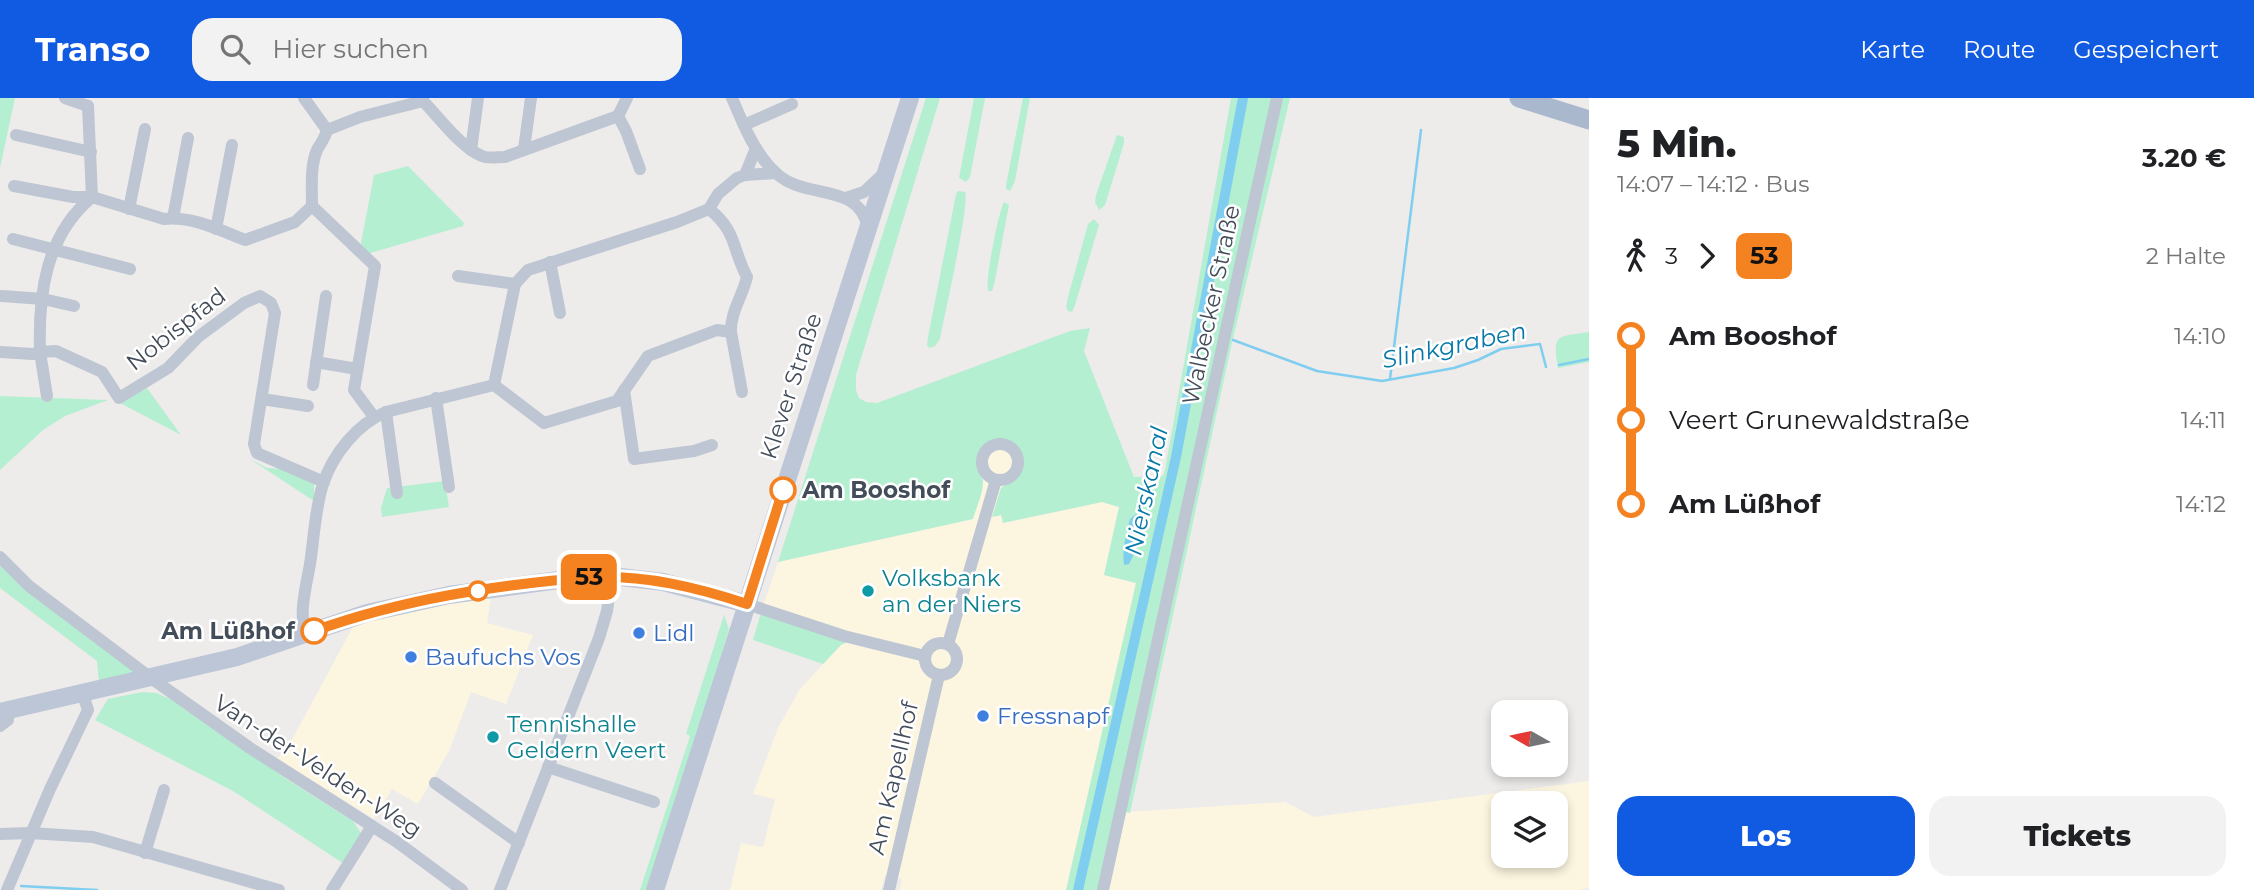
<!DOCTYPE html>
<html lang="de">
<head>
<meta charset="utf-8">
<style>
  :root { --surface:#fff; --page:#f2f2f2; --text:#202124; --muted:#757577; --accent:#115be2 }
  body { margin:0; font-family:Montserrat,sans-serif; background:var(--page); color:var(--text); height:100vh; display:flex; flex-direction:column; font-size:26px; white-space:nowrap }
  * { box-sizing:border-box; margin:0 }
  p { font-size:23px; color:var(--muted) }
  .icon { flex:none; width:38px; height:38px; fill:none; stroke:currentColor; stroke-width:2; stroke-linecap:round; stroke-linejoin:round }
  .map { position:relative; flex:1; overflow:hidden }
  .panel { display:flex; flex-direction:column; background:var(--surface); width:665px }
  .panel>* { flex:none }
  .badge { padding:0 14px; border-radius:10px; font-size:24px; line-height:46px }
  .needle { width:46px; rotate:279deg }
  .tools { position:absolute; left:1491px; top:602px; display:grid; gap:14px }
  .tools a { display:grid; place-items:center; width:77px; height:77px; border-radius:14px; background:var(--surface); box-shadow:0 4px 10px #0003; font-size:35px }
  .map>.badge { position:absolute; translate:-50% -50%; box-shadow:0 0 0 4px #fff }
  .legs { display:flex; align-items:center; gap:10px; height:77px; padding:0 28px; font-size:23px }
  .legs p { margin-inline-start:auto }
  .summary { display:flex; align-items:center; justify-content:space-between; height:119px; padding:0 28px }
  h1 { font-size:38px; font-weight:800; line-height:52px }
  .action { display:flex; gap:14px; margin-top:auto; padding:14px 28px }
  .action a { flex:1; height:80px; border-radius:21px; background:var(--accent); color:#fff; font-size:28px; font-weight:800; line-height:80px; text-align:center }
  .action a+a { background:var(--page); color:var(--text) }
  ul { padding:0 28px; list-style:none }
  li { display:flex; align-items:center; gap:24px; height:84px; font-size:26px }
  li i { display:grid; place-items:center; width:10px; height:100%; margin:0 9px; background:currentColor }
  li i::after { content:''; width:18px; height:18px; margin:-9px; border:5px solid; border-radius:50%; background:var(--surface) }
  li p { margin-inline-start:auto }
  li:first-child i { background:linear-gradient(#0000 50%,currentColor 0) }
  li:last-child i { background:linear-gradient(currentColor 50%,#0000 0) }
  header { display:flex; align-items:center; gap:42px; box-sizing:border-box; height:98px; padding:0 35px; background:var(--accent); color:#fff }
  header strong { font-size:33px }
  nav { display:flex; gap:38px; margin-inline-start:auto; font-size:24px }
  .search { width:490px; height:63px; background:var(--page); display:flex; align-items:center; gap:18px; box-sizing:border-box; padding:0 24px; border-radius:21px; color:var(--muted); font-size:26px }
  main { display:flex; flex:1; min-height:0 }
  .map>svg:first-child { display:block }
  .commercial { fill:#fcf6e1; fill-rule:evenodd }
  .green { fill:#b5efd1 }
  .water { fill:#80ceef }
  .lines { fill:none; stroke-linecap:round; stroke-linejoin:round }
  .stream { stroke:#80ceef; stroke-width:2.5 }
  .canal { stroke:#80ceef; stroke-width:10 }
  .street { stroke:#bdc6d2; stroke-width:12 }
  .secondary { stroke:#bcc6d6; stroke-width:18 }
  .primary { stroke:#a9b8cc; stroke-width:19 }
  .line-1-casing { stroke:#fff; stroke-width:16 }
  .line-1 { stroke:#f58220; stroke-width:10 }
  .stop-1-dot { fill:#fff; stroke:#f58220; stroke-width:3.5 }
  .culture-dot { fill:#0f9aa8; stroke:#fff; stroke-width:2.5 }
  .shop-dot { fill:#3f7fe0; stroke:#fff; stroke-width:2.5 }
  .labels { text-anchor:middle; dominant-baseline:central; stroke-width:5; stroke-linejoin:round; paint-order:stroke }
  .street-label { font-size:23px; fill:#434d59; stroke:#fff }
  .stop-label { font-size:23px; font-weight:bold; fill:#434d59; stroke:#fff; text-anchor:start }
  .culture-label { font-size:23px; fill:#0d838f; stroke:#fff; text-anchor:start }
  .shop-label { font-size:23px; fill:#366cbe; stroke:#fff; text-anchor:start }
  .water-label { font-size:24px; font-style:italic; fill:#0679a8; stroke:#fff }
</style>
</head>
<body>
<header>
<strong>Transo</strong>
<div class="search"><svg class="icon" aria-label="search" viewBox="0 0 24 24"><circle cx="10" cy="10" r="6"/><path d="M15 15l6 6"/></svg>Hier suchen</div>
<nav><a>Karte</a><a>Route</a><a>Gespeichert</a></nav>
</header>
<main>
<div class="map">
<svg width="1589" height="792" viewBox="0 0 1589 792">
  <rect width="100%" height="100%" fill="#eeebeb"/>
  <g class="commercial">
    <path d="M 996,341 L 1006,342 L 1014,346 L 1022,364 L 1018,377 L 1001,390 L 993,419 L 1001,417 L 1003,425 L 1102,404 L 1119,409 L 1104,477 L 1136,485 L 1066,792 L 899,792 L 902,781 L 885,777 L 881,792 L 730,792 L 741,745 L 763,749 L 775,701 L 753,696 L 778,630 L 800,591 L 841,547 L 762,511 L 778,464 L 973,421 L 983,380 L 977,367 L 977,359 L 984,347 Z"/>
    <path d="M 491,499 L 487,525 L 533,537 L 506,606 L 471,594 L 449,653 L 418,706 L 392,691 L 374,721 L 301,675 L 276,663 L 294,638 L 354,527 L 408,512 Z"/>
    <path d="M 1589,683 L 1589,790 L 1578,792 L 1109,792 L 1126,714 L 1285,704 L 1314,719 ZM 1503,705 L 1556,705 L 1556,758 L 1503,758 Z"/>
  </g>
  <g class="green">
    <path d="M 0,0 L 15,0 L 0,70 Z"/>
    <path d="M 926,0 L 940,0 L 856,277 L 856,292 L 859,300 L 866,304 L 877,305 L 1070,233 L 1090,230 L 1084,253 L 1134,379 L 1163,378 L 1165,372 L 1231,0 L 1272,0 L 1098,792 L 1066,792 L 1136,485 L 1104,477 L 1119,409 L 1102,404 L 1003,425 L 1001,417 L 992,419 L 1001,390 L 1018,377 L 1022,364 C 1021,356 1019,349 1012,345 C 998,336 976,345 977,364 C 977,371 983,377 983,384 C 983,396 976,410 973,421 L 778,464 Z"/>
    <path d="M 974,0 L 985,0 L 970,79 L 966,84 L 959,80 Z"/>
    <path d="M 1023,0 L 1030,0 L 1015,83 L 1010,93 L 1006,91 L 1006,87 Z"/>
    <path d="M 1282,0 L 1290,0 L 1231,249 L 1130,715 L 1126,714 Z"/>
    <path d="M 1117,37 L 1124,39 L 1124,45 L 1105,107 L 1099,112 L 1095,104 L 1096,97 Z"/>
    <path d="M 408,68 L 464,125 L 463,128 L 367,156 L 360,150 L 374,77 Z"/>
    <path d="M 958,93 L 965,94 C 970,106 944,219 940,241 L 935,248 L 930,250 L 927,248 L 928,239 L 956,96 Z"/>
    <path d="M 1004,104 L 1009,107 L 994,187 L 992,193 L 988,193 C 985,182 998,116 1004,104 Z"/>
    <path d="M 1094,121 L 1099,127 L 1075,207 L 1072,214 L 1068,213 L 1066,209 L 1068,199 L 1088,126 Z"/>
    <path d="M 1589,234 L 1589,264 L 1558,270 C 1552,235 1557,239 1589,234 Z"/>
    <path d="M 147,290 L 181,337 L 120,305 Z"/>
    <path d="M 0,298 L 108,302 L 65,318 L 43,332 L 0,372 Z"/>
    <path d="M 250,361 L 267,370 L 286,371 L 314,385 L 314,403 Z"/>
    <path d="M 445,383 L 449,409 L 382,419 L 381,410 L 387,390 Z"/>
    <path d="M 0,464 L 134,572 L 135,578 L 99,585 L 97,563 L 0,490 Z"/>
    <path d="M 762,511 L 854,541 L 841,547 L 823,566 L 753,542 Z"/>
    <path d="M 724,517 L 729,531 L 697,640 L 648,792 L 640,792 L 690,638 L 686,636 Z"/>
    <path d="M 142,594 L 157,595 L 174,603 L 288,682 L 353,723 L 361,735 L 344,766 L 233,693 L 95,622 L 108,601 Z"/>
  </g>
  <path class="water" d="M 1136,416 L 1142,421 L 1135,441 L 1137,443 L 1134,456 L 1129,466 L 1124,467 C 1122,450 1126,437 1130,421 Z"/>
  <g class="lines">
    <g class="stream">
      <path d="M 1200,234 L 1208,236"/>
      <path d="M 1233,242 L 1317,273 L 1382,283 L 1454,270 L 1478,262 L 1501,251 L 1540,246 L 1546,269"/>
      <path d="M 1559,267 L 1589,261"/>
      <path d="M 1390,281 L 1421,32"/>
      <path d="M 21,788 L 97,792"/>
    </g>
    <path class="canal" d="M 1078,792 L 1176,359 L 1243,0"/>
    <g class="street">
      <path d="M 65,0 L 88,8"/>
      <path d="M 304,0 L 327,32 L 360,19 L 423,3"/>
      <path d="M 423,0 L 423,3 C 438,18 462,51 482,58 C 488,61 497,59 505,59 L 618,18 L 627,0"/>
      <path d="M 732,0 C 743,26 755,56 776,75 C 805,103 859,83 868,130"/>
      <path d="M 88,8 L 92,99 L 164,121 C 192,118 220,132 245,142 L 295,124 L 312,108 C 312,91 310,68 317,52 C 321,44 325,41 327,32"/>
      <path d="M 618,18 L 626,33 L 640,71"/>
      <path d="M 744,27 L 792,6"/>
      <path d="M 16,37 L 91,54"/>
      <path d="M 524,51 L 531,0"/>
      <path d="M 471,52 L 478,0"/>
      <path d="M 745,77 L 775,75"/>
      <path d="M 14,88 L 73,99 L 92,99"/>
      <path d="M 92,99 C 46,137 38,196 40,254 L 56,253 L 102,274 L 119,300 L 168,270 L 198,239 L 244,205 L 260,198 L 271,205 L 275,215 L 254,346 L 257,355 L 324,384"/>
      <path d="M 846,100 L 864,94 L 883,76"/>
      <path d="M 312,108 L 375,168 L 354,292 L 374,319"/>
      <path d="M 129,111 L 145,31"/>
      <path d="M 173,120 L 188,40"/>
      <path d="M 216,131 L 232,47"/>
      <path d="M 13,141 L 130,171"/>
      <path d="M 550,164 L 560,215"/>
      <path d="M 458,178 L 515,186"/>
      <path d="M 2,198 L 43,201 L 74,208"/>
      <path d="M 731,234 L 742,294"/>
      <path d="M 0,254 L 33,256 L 40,254 L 47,298"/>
      <path d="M 316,264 L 357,271"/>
      <path d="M 313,287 L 326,198"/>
      <path d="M 494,287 L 544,325 L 617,303 L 648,258 L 717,232 L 731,234 C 730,215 743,197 747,179 C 732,151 737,133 709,111"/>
      <path d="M 624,292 L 634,361 L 694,353 L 712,347"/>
      <path d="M 436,300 L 449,389"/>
      <path d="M 262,301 L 308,308"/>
      <path d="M 386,314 L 397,395"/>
      <circle cx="1000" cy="364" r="18"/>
      <path d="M 0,459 L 29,488 L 151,580 L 250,650 L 397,744 L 462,792"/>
      <path d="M 747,506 L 844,538 L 925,558"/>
      <path d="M 305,536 C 299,513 306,489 310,466 C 314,440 315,411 323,386 C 333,356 357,326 386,314 L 494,287 L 515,186 L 528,172 L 677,124 L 709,111 L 718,96 L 737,80 L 745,77 L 756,50"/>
      <circle cx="941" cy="561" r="16"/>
      <path d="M 948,546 L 996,382"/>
      <path d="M 0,628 L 8,622 L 8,613"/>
      <path d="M 548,669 L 654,704"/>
      <path d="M 435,685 L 519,745"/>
      <path d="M 0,736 L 30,735 L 93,739 L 279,792"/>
      <path d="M 145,755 L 164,692"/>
      <path d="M 7,792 L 50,691 L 88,612 L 82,594"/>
      <path d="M 332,792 L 372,728"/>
      <path d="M 500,792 L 599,540 L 607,513 L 612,478"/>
      <path d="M 889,792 L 939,577"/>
      <path d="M 1103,792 L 1277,0"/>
    </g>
    <g class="secondary">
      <path d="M 0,614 L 237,559 L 367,515 L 449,497 L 566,481 L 612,478 L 663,484 L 747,506"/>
      <path d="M 655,792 L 910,0"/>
    </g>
    <path class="primary" d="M 1519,0 L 1589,22"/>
  </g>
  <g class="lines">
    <defs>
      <path id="line-1" d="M 314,533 C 403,501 496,487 591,479 C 645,477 696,489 747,506 L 783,392"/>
    </defs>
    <use href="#line-1" class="line-1-casing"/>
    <use href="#line-1" class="line-1"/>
  </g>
  <g class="stop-1-dot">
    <circle cx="783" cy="392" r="12"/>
    <circle cx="478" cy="493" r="9"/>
    <circle cx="314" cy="533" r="12"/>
  </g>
  <g class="culture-dot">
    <circle cx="868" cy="493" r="7"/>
    <circle cx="493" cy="639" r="7"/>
  </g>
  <g class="shop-dot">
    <circle cx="639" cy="535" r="7"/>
    <circle cx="411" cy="559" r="7"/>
    <circle cx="983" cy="618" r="7"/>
  </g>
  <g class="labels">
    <g class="street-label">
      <text transform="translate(1211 207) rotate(-78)">Walbecker Straße</text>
      <text transform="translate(176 231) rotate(-38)">Nobispfad</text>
      <text transform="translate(791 288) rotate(-72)">Klever Straße</text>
      <text transform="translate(318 668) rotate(33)">Van-der-Velden-Weg</text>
      <text transform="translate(893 680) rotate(-77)">Am Kapellhof</text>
    </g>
    <g class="stop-label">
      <text x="802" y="392">Am Booshof</text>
      <text x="295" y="533" text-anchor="end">Am Lüßhof</text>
    </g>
    <g class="culture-label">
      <text x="882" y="480">Volksbank<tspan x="882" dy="26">an der Niers</tspan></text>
      <text x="507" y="626">Tennishalle<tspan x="507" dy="26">Geldern Veert</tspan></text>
    </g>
    <g class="shop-label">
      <text x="653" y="535">Lidl</text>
      <text x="425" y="559">Baufuchs Vos</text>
      <text x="997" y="618">Fressnapf</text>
    </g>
    <g class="water-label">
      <text transform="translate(1454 247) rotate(-12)">Slinkgraben</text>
      <text transform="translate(1146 393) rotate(-78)">Nierskanal</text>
    </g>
  </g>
</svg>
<div class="tools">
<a><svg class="needle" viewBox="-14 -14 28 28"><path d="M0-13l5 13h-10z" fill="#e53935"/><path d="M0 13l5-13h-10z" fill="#757577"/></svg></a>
<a><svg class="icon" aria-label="layers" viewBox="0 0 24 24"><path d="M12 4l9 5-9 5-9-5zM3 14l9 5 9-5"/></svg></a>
</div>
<b class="badge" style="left:589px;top:479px;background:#f58220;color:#111">53</b>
</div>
<section class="panel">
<div class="summary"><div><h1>5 Min.</h1><p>14:07 – 14:12 · Bus</p></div><b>3.20 €</b></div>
<div class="legs"><svg class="icon" aria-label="walk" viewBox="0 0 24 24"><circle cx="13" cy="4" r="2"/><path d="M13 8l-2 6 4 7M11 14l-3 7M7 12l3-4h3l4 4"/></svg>3<svg class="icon" aria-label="forward" viewBox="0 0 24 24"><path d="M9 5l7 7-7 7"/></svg><b class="badge" style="background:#f58220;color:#111">53</b><p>2 Halte</p></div>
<ul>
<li><i style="color:#f58220"></i><b>Am Booshof</b><p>14:10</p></li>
<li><i style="color:#f58220"></i><span>Veert Grunewaldstraße</span><p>14:11</p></li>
<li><i style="color:#f58220"></i><b>Am Lüßhof</b><p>14:12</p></li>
</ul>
<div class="action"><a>Los</a><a>Tickets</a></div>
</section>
</main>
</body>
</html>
